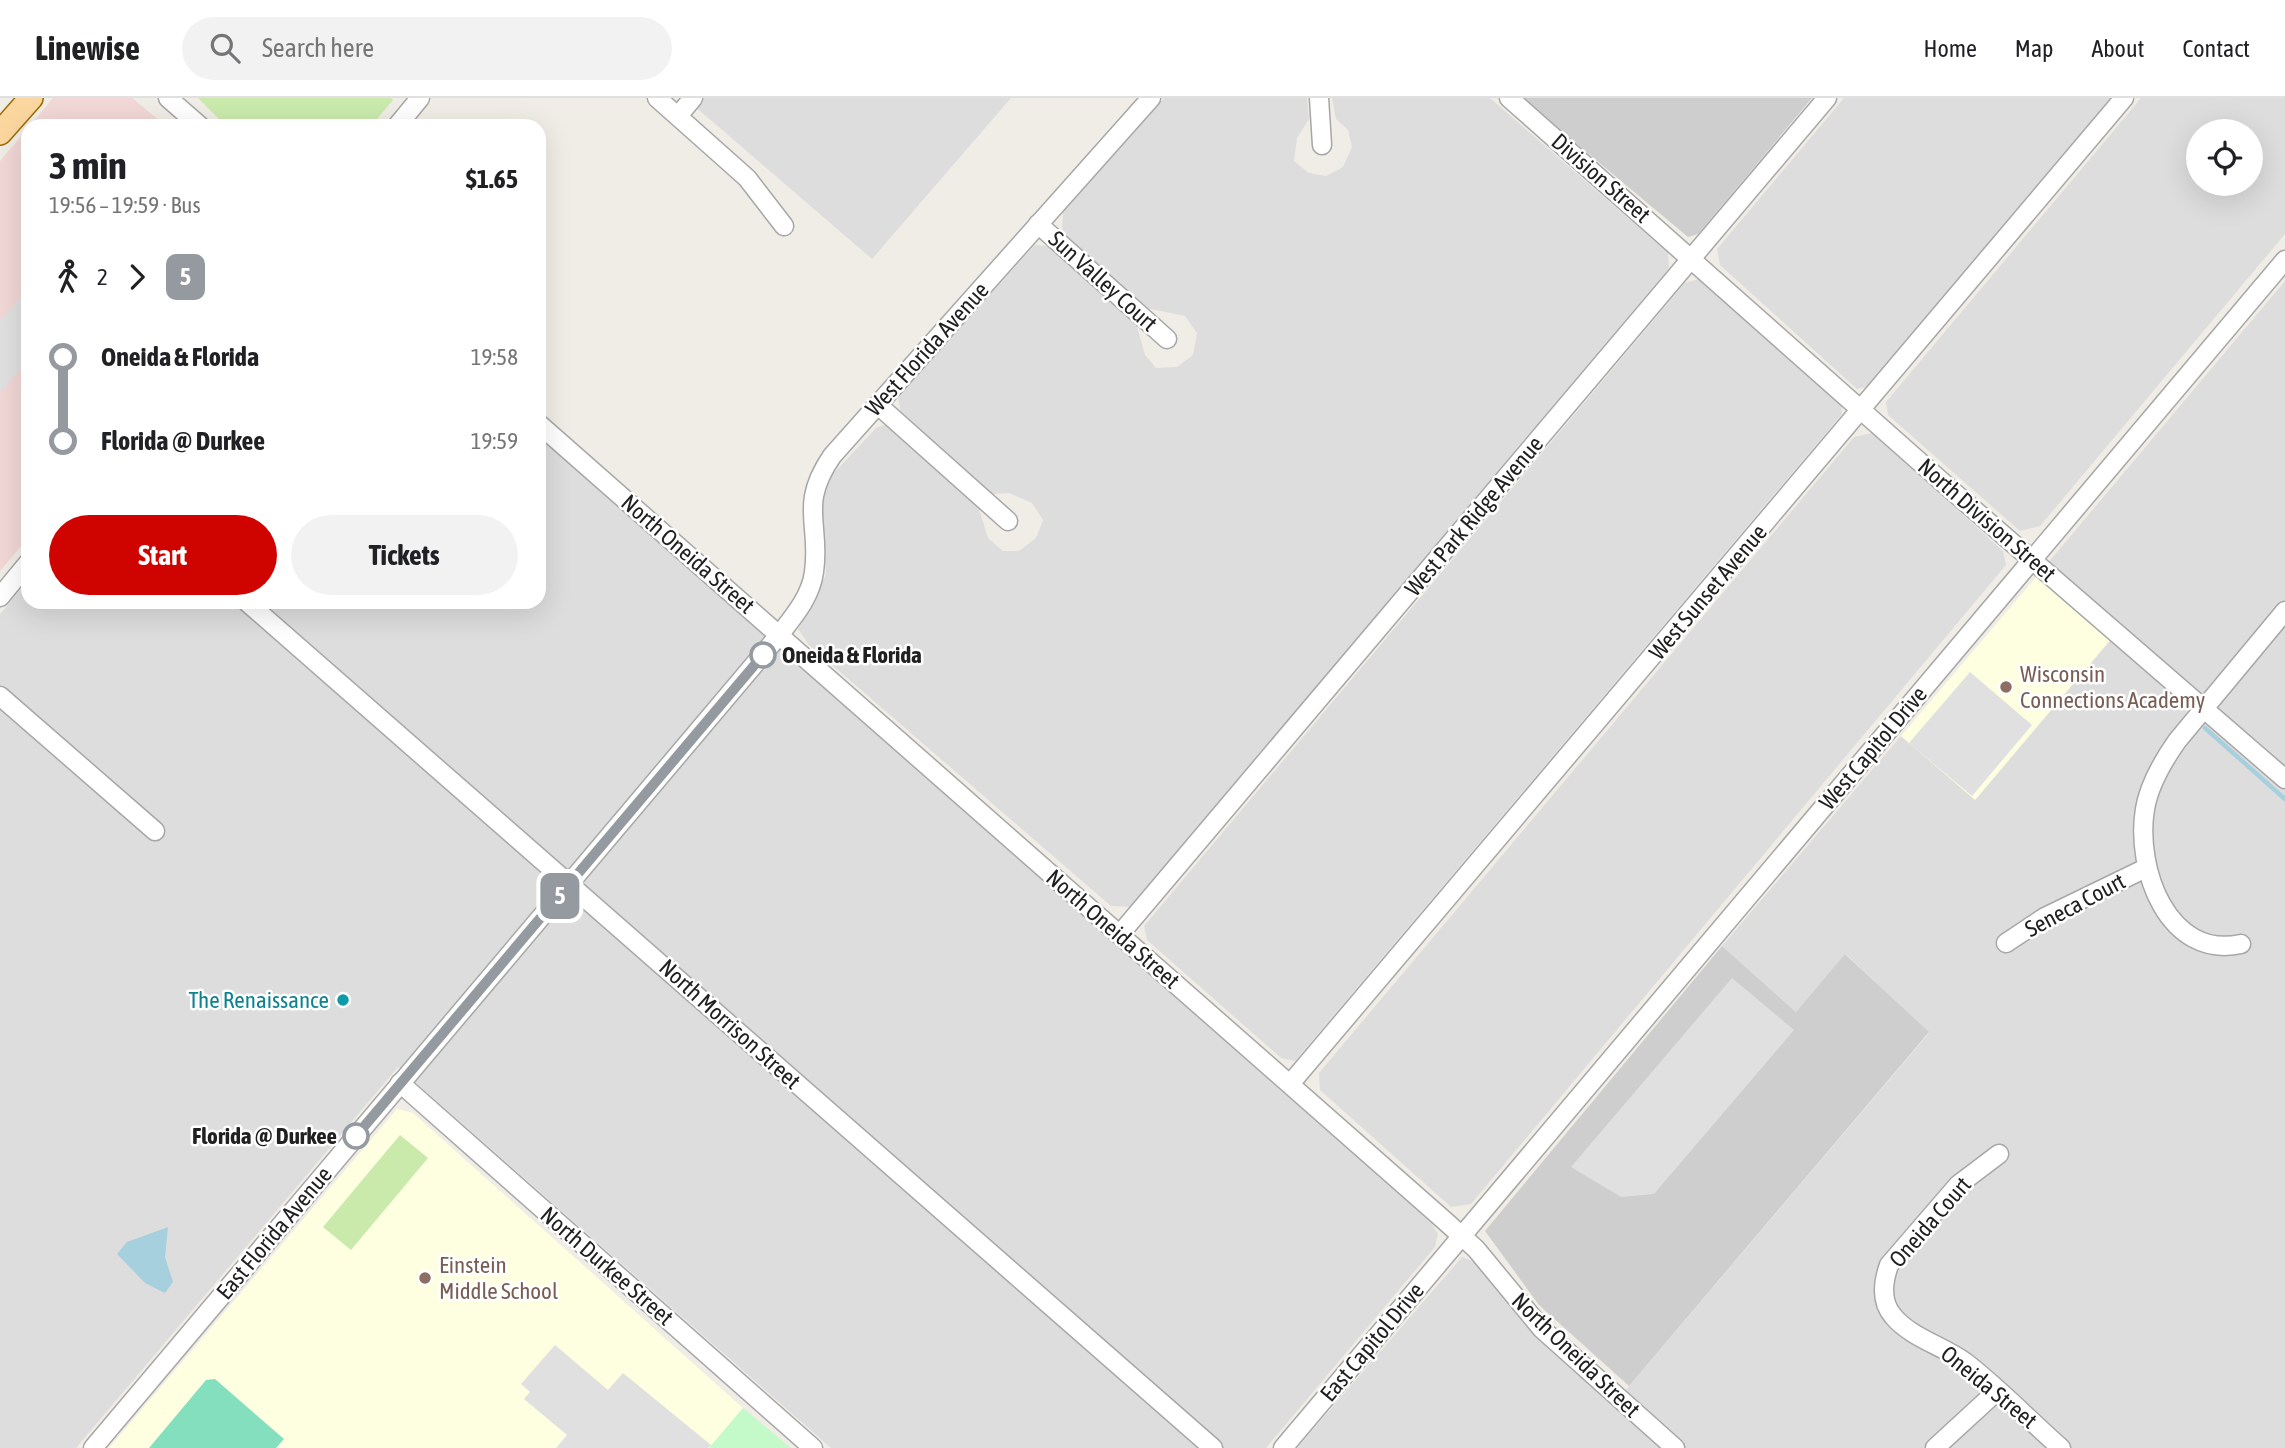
<!DOCTYPE html>
<html lang="en">
<head>
<meta charset="utf-8">
<style>
  :root { --surface:#fff; --page:#f2f2f2; --text:#202124; --muted:#757577; --line:#e0e0e0; --accent:#cf0400 }
  body { margin:0; font-family:"Asap Condensed",sans-serif; background:var(--page); color:var(--text); height:100vh; display:flex; flex-direction:column; font-size:26px; white-space:nowrap }
  * { box-sizing:border-box; margin:0 }
  p { font-size:23px; color:var(--muted) }
  .icon { flex:none; width:38px; height:38px; fill:none; stroke:currentColor; stroke-width:2; stroke-linecap:round; stroke-linejoin:round }
  .map { position:relative; flex:1; overflow:hidden }
  .panel { position:absolute; left:21px; top:21px; width:525px; height:490px; display:flex; flex-direction:column; background:var(--surface); border-radius:21px; box-shadow:0 7px 28px #0002 }
  .panel>* { flex:none }
  .badge { padding:0 14px; border-radius:10px; font-size:24px; line-height:46px }
  .controls { position:absolute; left:2186px; top:21px; display:grid; gap:14px }
  .controls a { display:grid; place-items:center; width:77px; height:77px; border-radius:50%; background:var(--surface); box-shadow:0 7px 28px #0002; font-size:35px }
  .map>.badge { position:absolute; translate:-50% -50%; box-shadow:0 0 0 4px #fff }
  .legs { display:flex; align-items:center; gap:10px; height:77px; padding:0 28px; font-size:23px }
  .legs p { margin-inline-start:auto }
  .overview { display:flex; align-items:center; justify-content:space-between; height:119px; padding:0 28px }
  h1 { font-size:38px; font-weight:700; line-height:52px }
  .primary-button { display:flex; gap:14px; margin-top:auto; padding:14px 28px }
  .primary-button a { flex:1; height:80px; border-radius:42px; background:var(--accent); color:#fff; font-size:28px; font-weight:700; line-height:80px; text-align:center }
  .primary-button a+a { background:var(--page); color:var(--text) }
  ul { padding:0 28px; list-style:none }
  li { display:flex; align-items:center; gap:24px; height:84px; font-size:26px }
  li i { display:grid; place-items:center; width:10px; height:100%; margin:0 9px; background:currentColor }
  li i::after { content:''; width:18px; height:18px; margin:-9px; border:5px solid; border-radius:50%; background:var(--surface) }
  li p { margin-inline-start:auto }
  li:first-child i { background:linear-gradient(#0000 50%,currentColor 0) }
  li:last-child i { background:linear-gradient(currentColor 50%,#0000 0) }
  header { display:flex; align-items:center; gap:42px; box-sizing:border-box; height:98px; padding:0 35px; background:var(--surface); border-bottom:2px solid var(--line) }
  header strong { font-size:33px }
  nav { display:flex; gap:38px; margin-inline-start:auto; font-size:24px }
  .search { width:490px; height:63px; background:var(--page); display:flex; align-items:center; gap:18px; box-sizing:border-box; padding:0 24px; border-radius:38px; color:var(--muted); font-size:26px }
  .map>svg:first-child { display:block }
  .residential { fill:#dedddd; fill-rule:evenodd }
  .commercial { fill:#f1d7d5 }
  .education { fill:#feffe0 }
  .religious { fill:#cecece }
  .grass { fill:#caeaac }
  .park { fill:#c4fac9 }
  .pitch { fill:#84dfbe }
  .parking { fill:#e0e0e0 }
  .water { fill:#a7d0de }
  .lines { fill:none; stroke-linecap:round; stroke-linejoin:round }
  .stream { stroke:#a7d0de; stroke-width:4.5 }
  .minor-casing { stroke:#a7a7a7; stroke-width:21 }
  .major-casing { stroke:#9b6b00; stroke-width:26 }
  .minor { stroke:#fff; stroke-width:18 }
  .major { stroke:#fcd69f; stroke-width:23 }
  .line-1-casing { stroke:#fff; stroke-width:16 }
  .line-1 { stroke:#949a9f; stroke-width:10 }
  .stop-1-dot { fill:#fff; stroke:#949a9f; stroke-width:3.5 }
  .education-dot { fill:#8d6e63; stroke:#fff; stroke-width:2.5 }
  .culture-dot { fill:#0f9aa8; stroke:#fff; stroke-width:2.5 }
  .labels { text-anchor:middle; dominant-baseline:central; stroke-width:5; stroke-linejoin:round; paint-order:stroke }
  .street-label { font-size:23px; fill:#202020; stroke:#fff }
  .stop-label { font-size:23px; font-weight:bold; fill:#202020; stroke:#fff; text-anchor:start }
  .education-label { font-size:23px; fill:#785e54; stroke:#fff; text-anchor:start }
  .culture-label { font-size:23px; fill:#0d838f; stroke:#fff; text-anchor:end }
</style>
</head>
<body>
<header>
<strong>Linewise</strong>
<div class="search"><svg class="icon" aria-label="search" viewBox="0 0 24 24"><circle cx="10" cy="10" r="6"/><path d="M15 15l6 6"/></svg>Search here</div>
<nav><a>Home</a><a>Map</a><a>About</a><a>Contact</a></nav>
</header>
<div class="map">
<svg width="2285" height="1350" viewBox="0 0 2285 1350">
  <rect width="100%" height="100%" fill="#f0ede6"/>
  <g class="residential">
    <path d="M 685,0 L 1011,0 L 872,161 Z"/>
    <path d="M 1164,0 L 1307,0 L 1309,21 L 1297,40 L 1294,63 L 1309,75 L 1326,78 L 1343,69 L 1352,49 L 1348,32 L 1336,21 L 1332,0 L 1490,0 L 1668,155 L 1669,170 L 1130,809 L 1111,808 L 809,547 L 798,531 L 811,510 L 826,476 L 821,405 L 832,377 L 876,330 L 887,326 L 978,408 L 988,440 L 1003,453 L 1019,453 L 1036,440 L 1043,422 L 1032,405 L 1009,395 L 992,396 L 901,316 L 898,298 L 1035,147 L 1051,148 L 1136,225 L 1145,257 L 1156,270 L 1177,269 L 1193,257 L 1197,235 L 1185,218 L 1146,210 L 1062,134 L 1063,113 Z"/>
    <path d="M 1844,0 L 2114,0 L 1870,288 L 1857,291 L 1720,167 L 1717,151 Z"/>
    <path d="M 2141,0 L 2285,0 L 2285,136 L 2040,428 L 2020,433 L 1888,317 L 1886,304 ZM 2198,33 L 2250,33 L 2250,86 L 2198,86 Z"/>
    <path d="M 1699,181 L 1841,305 L 1842,316 L 1295,963 L 1281,960 L 1147,842 L 1144,828 L 1685,185 Z"/>
    <path d="M 2285,183 L 2285,1350 L 1297,1350 L 1462,1159 L 1473,1163 L 1530,1229 L 1613,1307 L 1929,935 L 1846,856 L 1796,914 L 1722,848 L 1901,638 L 1976,701 L 2111,541 L 2037,478 Z"/>
    <path d="M 1872,335 L 2003,453 L 2006,467 L 1471,1106 L 1451,1109 L 1320,992 L 1319,975 L 1854,339 Z"/>
    <path d="M 539,338 L 1432,1126 L 1438,1136 L 1435,1149 L 1266,1350 L 831,1350 L 398,969 L 76,1350 L 0,1350 L 0,516 L 28,483 L 28,504 L 539,504 Z"/>
  </g>
  <g class="commercial">
    <path d="M 53,0 L 132,0 L 166,28 L 30,28 Z"/>
    <path d="M 28,30 L 28,440 L 0,473 L 0,63 Z"/>
  </g>
  <g class="education">
    <path d="M 2037,478 L 2112,540 L 1975,702 L 1901,638 Z"/>
    <path d="M 397,1011 L 413,1015 L 743,1310 L 709,1350 L 109,1350 Z"/>
  </g>
  <g class="religious">
    <path d="M 1522,0 L 1812,0 L 1698,136 L 1688,139 Z"/>
    <path d="M 1722,848 L 1796,914 L 1845,856 L 1929,934 L 1629,1288 L 1539,1207 L 1485,1133 Z"/>
  </g>
  <g class="grass">
    <path d="M 198,0 L 391,0 L 393,2 L 371,28 L 226,28 Z"/>
    <path d="M 400,1037 L 428,1060 L 351,1152 L 323,1129 Z"/>
  </g>
  <path class="park" d="M 743,1310 L 791,1350 L 709,1350 Z"/>
  <path class="pitch" d="M 215,1281 L 284,1341 L 276,1350 L 149,1350 L 206,1282 Z"/>
  <g class="parking">
    <path d="M 20,200 L 28,207 L 28,262 L 0,295 L 0,223 Z"/>
    <path d="M 1970,574 L 2032,627 L 1972,698 L 1909,645 Z"/>
    <path d="M 1732,880 L 1794,932 L 1654,1096 L 1621,1099 L 1571,1069 Z"/>
    <path d="M 555,1247 L 608,1292 L 623,1275 L 711,1347 L 708,1350 L 556,1350 L 567,1337 L 524,1301 L 530,1294 L 521,1286 Z"/>
  </g>
  <path class="water" d="M 168,1129 L 165,1159 L 173,1184 L 165,1195 L 145,1185 L 117,1156 L 127,1144 Z"/>
  <g class="lines">
    <path class="stream" d="M 2205,630 L 2285,701"/>
    <defs>
      <g id="minor">
        <path d="M 168,0 L 200,28"/>
        <path d="M 657,0 L 747,80 L 784,128"/>
        <path d="M 1319,0 L 1322,47"/>
        <path d="M 1509,0 L 1957,397 L 2285,681"/>
        <path d="M 678,18 L 693,0"/>
        <path d="M 397,28 L 420,0"/>
        <path d="M 1038,126 L 1167,241"/>
        <path d="M 878,307 L 1008,423"/>
        <path d="M 539,326 L 1445,1123 L 1476,1151 L 1542,1231 L 1675,1350"/>
        <path d="M 0,499 L 28,465"/>
        <path d="M 247,504 L 1213,1350"/>
        <path d="M 0,598 L 155,733"/>
        <path d="M 1120,836 L 1827,0"/>
        <path d="M 2006,845 L 2045,819 L 2146,770"/>
        <path d="M 2241,846 C 2168,862 2135,771 2145,711 C 2149,687 2163,663 2177,643 L 2285,513"/>
        <path d="M 400,985 L 813,1350"/>
        <path d="M 1290,986 L 2124,0"/>
        <path d="M 1999,1056 L 1958,1087 L 1889,1167 C 1883,1184 1880,1203 1893,1218 C 1910,1239 1943,1248 1965,1264 C 1999,1290 2029,1322 2061,1350"/>
        <path d="M 93,1350 L 780,536 C 794,518 811,498 814,474 C 821,425 798,408 832,358 L 1151,0"/>
        <path d="M 1283,1350 L 2285,162"/>
        <path d="M 1935,1350 L 1997,1293"/>
      </g>
      <path id="major" d="M 0,35 L 31,0"/>
    </defs>
    <use href="#minor" class="minor-casing"/>
    <use href="#major" class="major-casing"/>
    <use href="#minor" class="minor"/>
    <use href="#major" class="major"/>
  </g>
  <g class="lines">
    <defs>
      <path id="line-1" d="M 356,1038 L 763,557"/>
    </defs>
    <use href="#line-1" class="line-1-casing"/>
    <use href="#line-1" class="line-1"/>
  </g>
  <g class="stop-1-dot">
    <circle cx="763" cy="557" r="12"/>
    <circle cx="356" cy="1038" r="12"/>
  </g>
  <g class="education-dot">
    <circle cx="2006" cy="589" r="7"/>
    <circle cx="425" cy="1180" r="7"/>
  </g>
  <circle class="culture-dot" cx="343" cy="902" r="7"/>
  <g class="labels">
    <g class="street-label">
      <text transform="translate(1601 80) rotate(41)">Division Street</text>
      <text transform="translate(1103 183) rotate(42)">Sun Valley Court</text>
      <text transform="translate(927 251) rotate(-48)">West Florida Avenue</text>
      <text transform="translate(1474 418) rotate(-50)">West Park Ridge Avenue</text>
      <text transform="translate(1987 422) rotate(41)">North Division Street</text>
      <text transform="translate(688 456) rotate(41)">North Oneida Street</text>
      <text transform="translate(1708 494) rotate(-50)">West Sunset Avenue</text>
      <text transform="translate(1873 650) rotate(-50)">West Capitol Drive</text>
      <text transform="translate(2075 807) rotate(-28)">Seneca Court</text>
      <text transform="translate(1113 831) rotate(41)">North Oneida Street</text>
      <text transform="translate(730 926) rotate(42)">North Morrison Street</text>
      <text transform="translate(1930 1124) rotate(-49)">Oneida Court</text>
      <text transform="translate(274 1135) rotate(-50)">East Florida Avenue</text>
      <text transform="translate(607 1168) rotate(41)">North Durkee Street</text>
      <text transform="translate(1372 1244) rotate(-50)">East Capitol Drive</text>
      <text transform="translate(1576 1257) rotate(44)">North Oneida Street</text>
      <text transform="translate(1989 1289) rotate(39)">Oneida Street</text>
    </g>
    <g class="stop-label">
      <text x="782" y="557">Oneida &amp; Florida</text>
      <text x="337" y="1038" text-anchor="end">Florida @ Durkee</text>
    </g>
    <g class="education-label">
      <text x="2020" y="576">Wisconsin<tspan x="2020" dy="26">Connections Academy</tspan></text>
      <text x="439" y="1167">Einstein<tspan x="439" dy="26">Middle School</tspan></text>
    </g>
    <g class="culture-label">
      <text x="329" y="902">The Renaissance</text>
    </g>
  </g>
</svg>
<div class="controls">
<a><svg class="icon" aria-label="locate" viewBox="0 0 24 24"><circle cx="12" cy="12" r="6"/><path d="M12 2v4M12 18v4M2 12h4M18 12h4"/></svg></a>
</div>
<b class="badge" style="left:560px;top:798px;background:#949a9f;color:#fff">5</b>
<section class="panel">
<div class="overview"><div><h1>3 min</h1><p>19:56 – 19:59 · Bus</p></div><b>$1.65</b></div>
<div class="legs"><svg class="icon" aria-label="walk" viewBox="0 0 24 24"><circle cx="13" cy="4" r="2"/><path d="M13 8l-2 6 4 7M11 14l-3 7M7 12l3-4h3l4 4"/></svg>2<svg class="icon" aria-label="forward" viewBox="0 0 24 24"><path d="M9 5l7 7-7 7"/></svg><b class="badge" style="background:#949a9f;color:#fff">5</b></div>
<ul>
<li><i style="color:#949a9f"></i><b>Oneida &amp; Florida</b><p>19:58</p></li>
<li><i style="color:#949a9f"></i><b>Florida @ Durkee</b><p>19:59</p></li>
</ul>
<div class="primary-button"><a>Start</a><a>Tickets</a></div>
</section>
</div>
</body>
</html>
